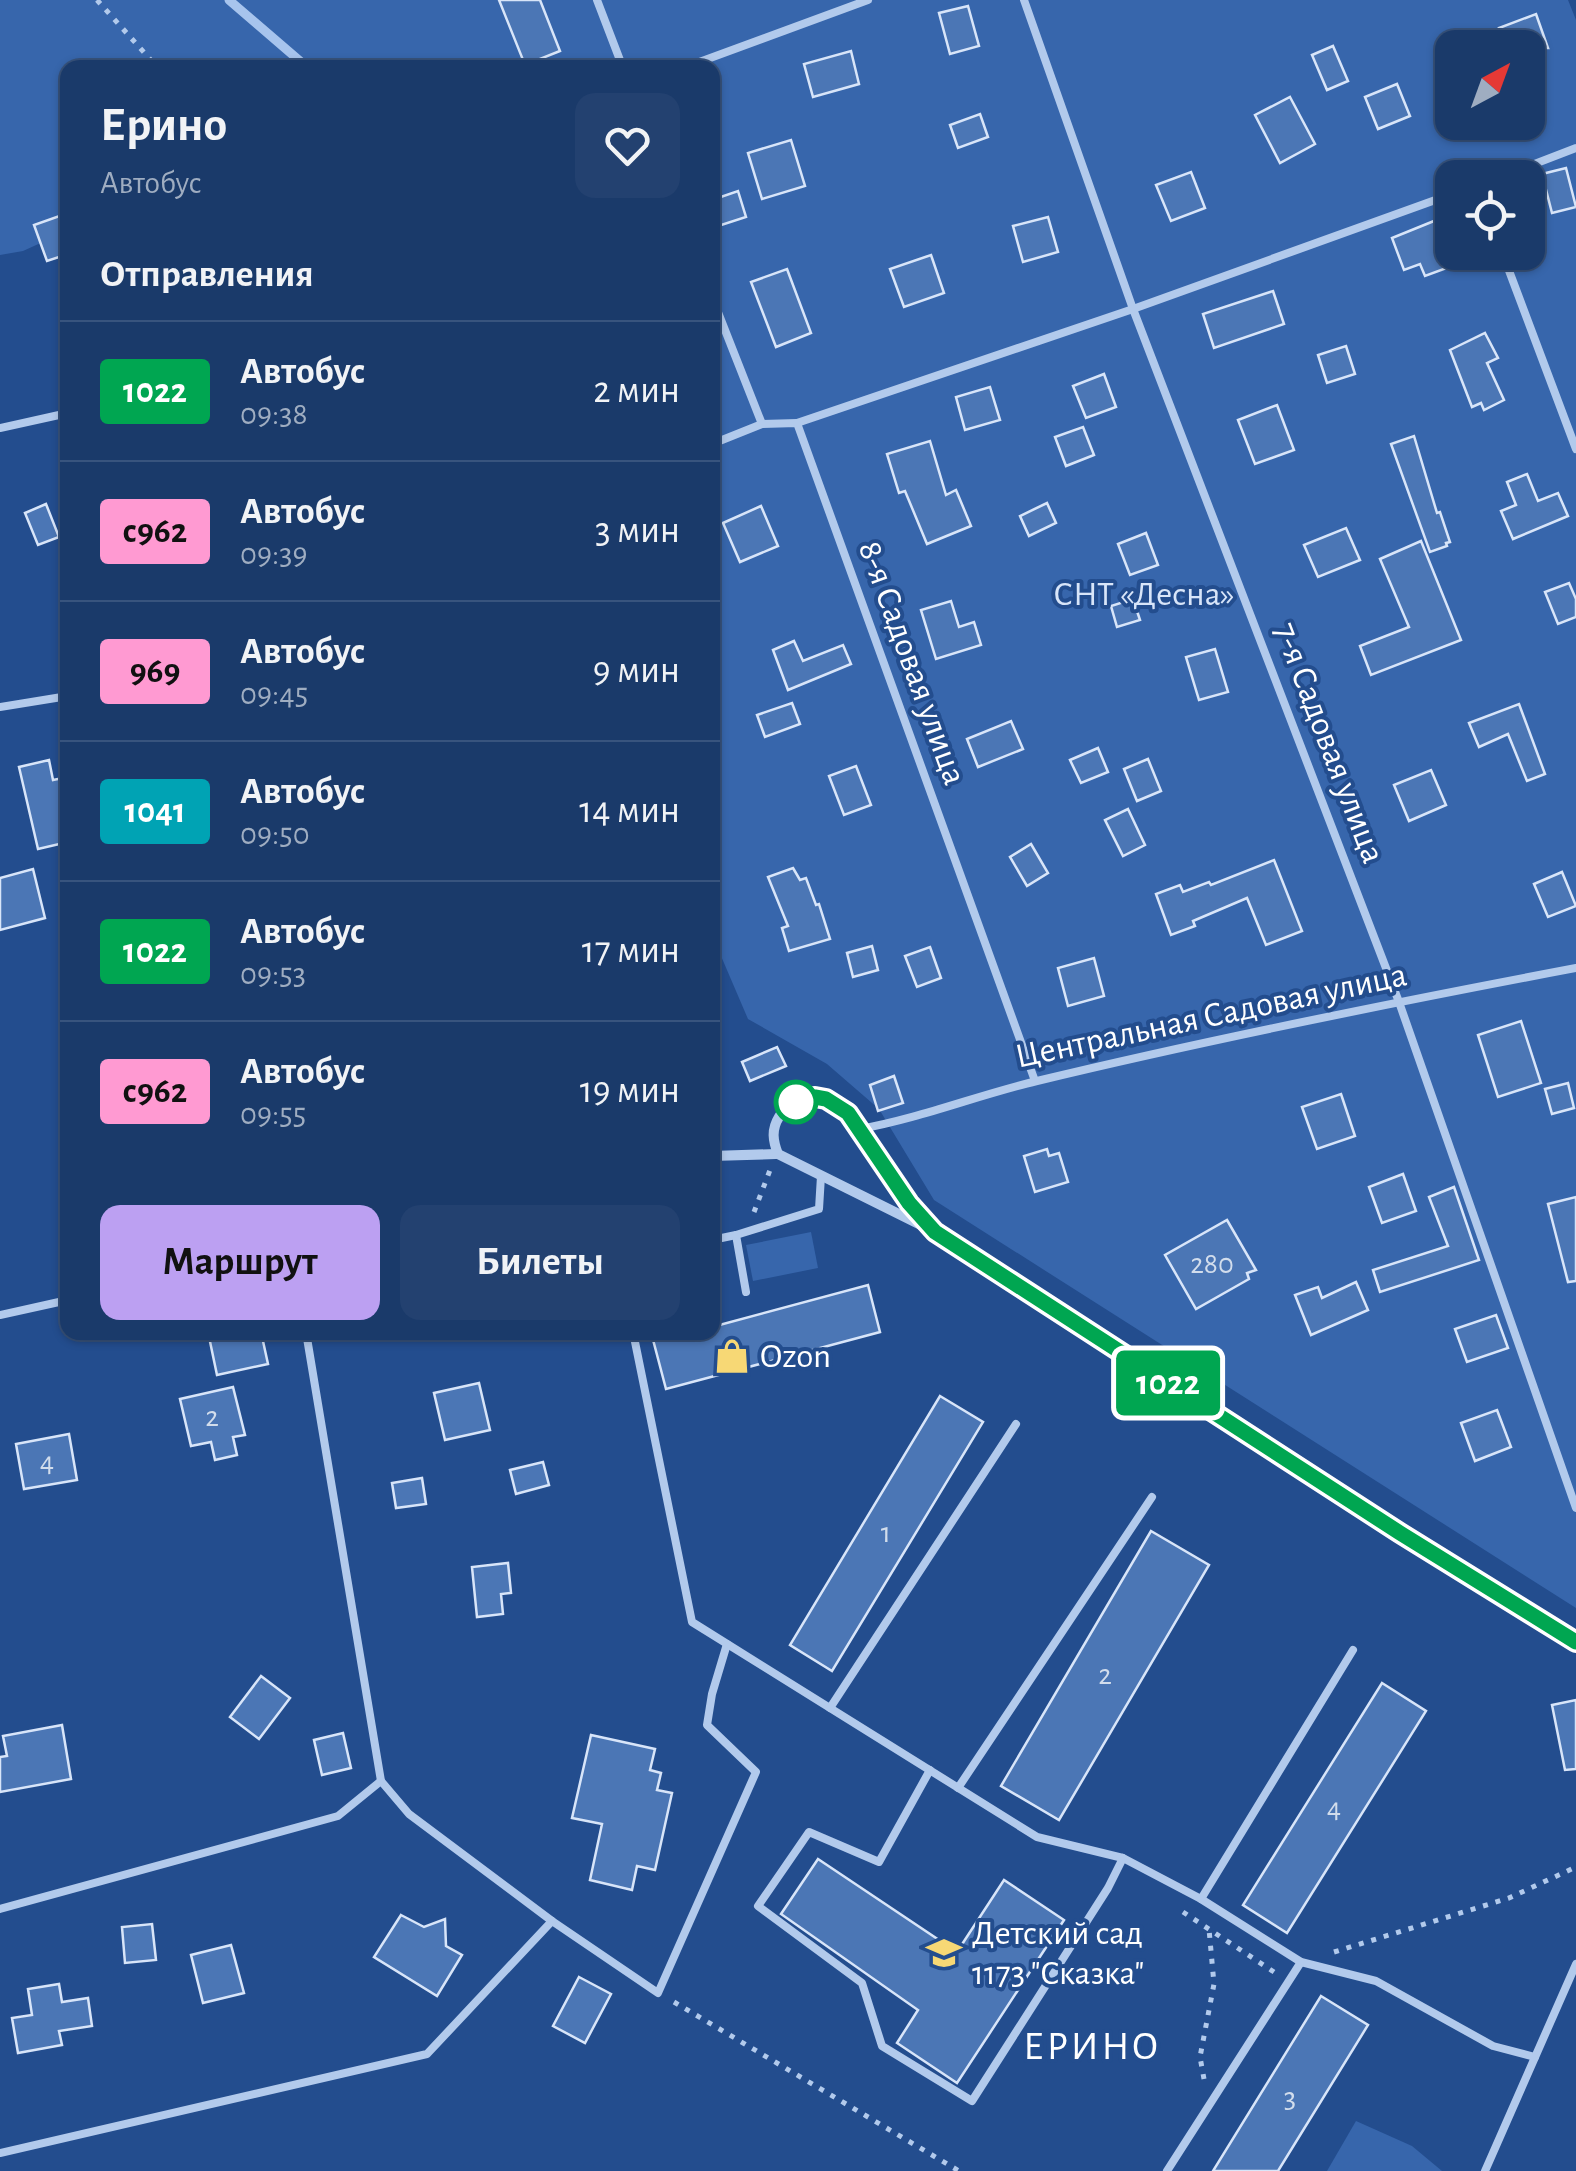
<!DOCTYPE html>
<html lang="ru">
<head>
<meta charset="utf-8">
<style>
  :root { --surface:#1a3a6a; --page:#234170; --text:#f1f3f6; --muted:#9fadc1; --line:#38547e; --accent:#bca0f2 }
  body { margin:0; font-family:"Alegreya Sans",sans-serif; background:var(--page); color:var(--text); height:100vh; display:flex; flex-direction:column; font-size:38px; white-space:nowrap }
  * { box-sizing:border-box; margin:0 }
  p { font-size:32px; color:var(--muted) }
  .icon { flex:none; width:55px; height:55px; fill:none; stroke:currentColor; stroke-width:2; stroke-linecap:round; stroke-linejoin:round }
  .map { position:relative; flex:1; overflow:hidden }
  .panel { position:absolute; left:60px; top:60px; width:660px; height:1280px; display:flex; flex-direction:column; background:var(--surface); border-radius:20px; box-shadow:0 2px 8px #0004,0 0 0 2px var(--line) }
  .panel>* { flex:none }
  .badge { padding:0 20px; border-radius:8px; font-size:35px; line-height:65px }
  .needle { width:65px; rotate:41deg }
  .tools { position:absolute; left:1435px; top:30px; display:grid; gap:20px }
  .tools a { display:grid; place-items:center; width:110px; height:110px; border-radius:20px; background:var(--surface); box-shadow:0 2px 8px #0004,0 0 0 2px var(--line); font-size:50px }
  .map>.badge { position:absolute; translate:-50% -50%; box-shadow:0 0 0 5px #fff }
  h2 { padding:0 40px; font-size:38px; line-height:90px }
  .round { display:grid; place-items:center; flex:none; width:105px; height:105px; border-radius:20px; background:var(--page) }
  .overview { display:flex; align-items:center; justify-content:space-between; height:170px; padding:0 40px }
  h1 { font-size:48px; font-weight:700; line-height:75px }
  .button { display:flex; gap:20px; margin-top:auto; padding:20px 40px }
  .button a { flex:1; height:115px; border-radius:20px; background:var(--accent); color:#111; font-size:40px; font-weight:700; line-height:115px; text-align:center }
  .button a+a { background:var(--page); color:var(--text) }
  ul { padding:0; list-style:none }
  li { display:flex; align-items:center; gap:30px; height:140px; padding:0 40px; border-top:2px solid var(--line) }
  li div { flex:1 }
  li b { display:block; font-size:38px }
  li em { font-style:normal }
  li .badge { min-width:110px; font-weight:700; text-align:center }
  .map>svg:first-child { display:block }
  .green { fill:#3766ac; fill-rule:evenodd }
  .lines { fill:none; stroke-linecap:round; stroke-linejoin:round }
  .stream { stroke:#a7c4ed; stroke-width:9 }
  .building { fill:#4b76b5; stroke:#d8e5f9; stroke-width:2.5 }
  .path { stroke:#b2caec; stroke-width:5; stroke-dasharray:5 8; stroke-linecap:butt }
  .service { stroke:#b2caec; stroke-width:8 }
  .minor { stroke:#b2caec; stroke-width:10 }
  .line-casing { stroke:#fff; stroke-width:22 }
  .line { stroke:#00a651; stroke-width:15 }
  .stop-dot { fill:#fff; stroke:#00a651; stroke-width:5 }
  .labels { text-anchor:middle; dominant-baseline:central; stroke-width:8; stroke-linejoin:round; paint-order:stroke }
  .number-label { font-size:30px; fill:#d2ddec }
  .park-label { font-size:35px; fill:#d8e5f9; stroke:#234d8e }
  .street-label { font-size:35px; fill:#fff; stroke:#234d8e }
  .poi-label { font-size:35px; fill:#fff; stroke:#234d8e; text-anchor:start }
  .quarter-label { font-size:40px; letter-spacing:2.5px; fill:#fff; stroke:#234d8e }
</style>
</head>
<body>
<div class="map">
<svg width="1576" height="2171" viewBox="0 0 1576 2171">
  <rect width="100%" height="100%" fill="#234d8e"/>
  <g class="green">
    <path d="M 0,0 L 1568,0 L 1576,20 L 1576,1608 L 934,1200 L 879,1109 L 827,1064 L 748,1019 L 712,935 L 712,68 L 68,68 L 67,231 L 23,251 L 0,255 ZM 1452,48 L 1528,48 L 1528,122 L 1452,122 ZM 1452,178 L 1528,178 L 1528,252 L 1452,252 Z"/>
    <path d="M 811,1232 L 818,1268 L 753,1281 L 746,1245 Z"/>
    <path d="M 1356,2121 L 1412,2146 L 1442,2171 L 1327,2171 Z"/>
  </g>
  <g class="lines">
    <path class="stream" d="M 229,0 L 308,68"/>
  </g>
  <g class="building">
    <path d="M 499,0 L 540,0 L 560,51 L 525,65 Z"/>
    <path d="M 968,6 L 979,46 L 950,54 L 939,13 Z"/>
    <path d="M 1536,14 L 1548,48 L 1506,48 L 1499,28 Z"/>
    <path d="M 1333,46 L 1348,81 L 1327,90 L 1312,55 Z"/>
    <path d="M 851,51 L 859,84 L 813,97 L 804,64 Z"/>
    <path d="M 1397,84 L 1410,116 L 1378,129 L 1365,97 Z"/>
    <path d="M 1290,97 L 1315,144 L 1280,163 L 1255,115 Z"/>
    <path d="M 980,114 L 988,137 L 958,148 L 950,125 Z"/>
    <path d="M 791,140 L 805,186 L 762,199 L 748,153 Z"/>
    <path d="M 1566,168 L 1576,207 L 1552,213 L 1542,174 Z"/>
    <path d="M 1191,172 L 1205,208 L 1171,221 L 1156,185 Z"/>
    <path d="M 738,191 L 746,217 L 712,228 L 712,200 Z"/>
    <path d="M 68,213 L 68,254 L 47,261 L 34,225 Z"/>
    <path d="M 1048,217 L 1058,252 L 1023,262 L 1013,226 Z"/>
    <path d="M 1434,221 L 1452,266 L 1425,276 L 1420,264 L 1404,270 L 1392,238 Z"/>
    <path d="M 931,255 L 944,293 L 904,307 L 890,269 Z"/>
    <path d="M 787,269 L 811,333 L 776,347 L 751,282 Z"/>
    <path d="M 1273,291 L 1284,324 L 1214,348 L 1203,314 Z"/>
    <path d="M 1485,333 L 1498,358 L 1487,363 L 1504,400 L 1484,410 L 1481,403 L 1472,407 L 1450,350 Z"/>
    <path d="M 1346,346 L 1355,374 L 1327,383 L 1318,355 Z"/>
    <path d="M 1104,374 L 1116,407 L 1086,418 L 1073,386 Z"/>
    <path d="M 990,387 L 1000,420 L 965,430 L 956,397 Z"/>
    <path d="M 1277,405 L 1294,450 L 1255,464 L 1238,420 Z"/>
    <path d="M 1083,427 L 1094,455 L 1066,466 L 1055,437 Z"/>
    <path d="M 1414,436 L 1437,513 L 1440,512 L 1450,542 L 1446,543 L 1447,546 L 1430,552 L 1391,444 Z"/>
    <path d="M 930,441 L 946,495 L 956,490 L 971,526 L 927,544 L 905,491 L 899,493 L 887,454 Z"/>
    <path d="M 1527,474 L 1538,501 L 1558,493 L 1568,516 L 1513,539 L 1501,511 L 1516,505 L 1507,482 Z"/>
    <path d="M 1047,503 L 1056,523 L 1029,536 L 1020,516 Z"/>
    <path d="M 46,504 L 59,537 L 38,545 L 25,513 Z"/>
    <path d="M 761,506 L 778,546 L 740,562 L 723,523 Z"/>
    <path d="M 1346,528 L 1360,560 L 1318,577 L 1304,545 Z"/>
    <path d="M 1146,533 L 1158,565 L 1130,575 L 1118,544 Z"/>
    <path d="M 1421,541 L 1461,640 L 1371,675 L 1360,646 L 1409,627 L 1380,559 Z"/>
    <path d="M 1569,583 L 1576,599 L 1576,617 L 1558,624 L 1545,592 Z"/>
    <path d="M 1133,599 L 1140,620 L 1117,627 L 1111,606 Z"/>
    <path d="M 951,601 L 959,627 L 974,622 L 981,645 L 936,659 L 921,610 Z"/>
    <path d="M 794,641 L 803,661 L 843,645 L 851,664 L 788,690 L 773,650 Z"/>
    <path d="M 1215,649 L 1228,692 L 1199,700 L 1186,657 Z"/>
    <path d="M 792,703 L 800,724 L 765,737 L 757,715 Z"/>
    <path d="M 1519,704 L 1545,774 L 1527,781 L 1508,734 L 1479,747 L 1469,723 Z"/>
    <path d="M 1011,721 L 1023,749 L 978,767 L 967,739 Z"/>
    <path d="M 1098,748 L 1108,772 L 1081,783 L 1070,760 Z"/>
    <path d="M 1148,759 L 1161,791 L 1137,801 L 1124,769 Z"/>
    <path d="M 49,760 L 53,780 L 68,777 L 68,842 L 38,849 L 19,767 Z"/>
    <path d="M 856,766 L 871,805 L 844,815 L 829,776 Z"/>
    <path d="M 1431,770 L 1446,805 L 1409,821 L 1394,785 Z"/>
    <path d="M 1128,809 L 1145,845 L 1123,856 L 1105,820 Z"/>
    <path d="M 1031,844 L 1048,873 L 1027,886 L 1010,857 Z"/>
    <path d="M 1274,860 L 1302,931 L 1266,945 L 1247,898 L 1193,921 L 1195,926 L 1171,935 L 1156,894 L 1180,885 L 1183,892 L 1209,882 L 1211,885 Z"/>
    <path d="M 793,868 L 800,880 L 806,878 L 816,905 L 819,904 L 830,939 L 789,951 L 782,928 L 788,926 L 768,877 Z"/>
    <path d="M 33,869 L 45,918 L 0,930 L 0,878 Z"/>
    <path d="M 1562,872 L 1576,906 L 1548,917 L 1534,884 Z"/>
    <path d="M 872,946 L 878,970 L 853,977 L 847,953 Z"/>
    <path d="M 930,947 L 941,978 L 917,987 L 905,956 Z"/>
    <path d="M 1094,958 L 1104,996 L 1068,1006 L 1058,968 Z"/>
    <path d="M 1521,1021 L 1541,1083 L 1498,1097 L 1478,1035 Z"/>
    <path d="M 777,1047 L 786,1066 L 750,1081 L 742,1062 Z"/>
    <path d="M 894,1076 L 903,1103 L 878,1111 L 870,1085 Z"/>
    <path d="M 1568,1083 L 1574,1108 L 1552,1114 L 1545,1089 Z"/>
    <path d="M 1341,1094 L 1355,1136 L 1317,1149 L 1302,1107 Z"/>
    <path d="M 1047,1149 L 1049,1156 L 1059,1153 L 1068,1182 L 1035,1192 L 1024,1156 Z"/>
    <path d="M 1403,1174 L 1416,1211 L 1382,1223 L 1369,1187 Z"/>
    <path d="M 1454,1187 L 1479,1260 L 1380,1292 L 1373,1270 L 1448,1246 L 1429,1197 Z"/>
    <path d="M 1576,1197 L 1576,1281 L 1568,1282 L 1548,1204 Z"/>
    <path d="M 1227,1220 L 1256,1270 L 1247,1273 L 1249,1279 L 1196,1309 L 1165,1255 Z"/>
    <path d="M 1356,1282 L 1368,1310 L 1311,1335 L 1295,1295 L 1318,1287 L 1322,1298 Z"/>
    <path d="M 868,1285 L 880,1332 L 666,1389 L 651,1332 L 712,1332 L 712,1327 Z"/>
    <path d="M 1496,1315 L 1508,1348 L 1467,1362 L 1455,1329 Z"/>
    <path d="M 208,1332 L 261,1332 L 268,1364 L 217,1375 Z"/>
    <path d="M 479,1383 L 490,1430 L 445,1440 L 434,1393 Z"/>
    <path d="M 233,1387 L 245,1435 L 233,1437 L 237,1455 L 215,1460 L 211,1442 L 191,1446 L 180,1399 Z"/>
    <path d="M 940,1396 L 983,1422 L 832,1671 L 790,1645 Z"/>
    <path d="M 1497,1410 L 1511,1447 L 1475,1461 L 1461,1423 Z"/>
    <path d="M 69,1434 L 77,1480 L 24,1489 L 16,1444 Z"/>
    <path d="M 543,1462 L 549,1485 L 516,1494 L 510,1470 Z"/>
    <path d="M 422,1478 L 426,1504 L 396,1508 L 392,1483 Z"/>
    <path d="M 1151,1531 L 1209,1565 L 1059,1820 L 1001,1786 Z"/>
    <path d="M 508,1563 L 511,1593 L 501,1594 L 503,1614 L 477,1617 L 472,1567 Z"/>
    <path d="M 261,1676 L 290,1698 L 259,1739 L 230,1717 Z"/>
    <path d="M 1382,1683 L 1426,1711 L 1287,1933 L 1243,1905 Z"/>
    <path d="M 1576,1700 L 1576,1769 L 1565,1770 L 1552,1705 Z"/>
    <path d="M 62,1725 L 71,1779 L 0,1792 L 0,1757 L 7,1756 L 3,1736 Z"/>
    <path d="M 343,1733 L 351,1768 L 322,1775 L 314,1740 Z"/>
    <path d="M 591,1735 L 655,1749 L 650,1770 L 661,1773 L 657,1790 L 672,1793 L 655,1870 L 637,1866 L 632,1890 L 590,1880 L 602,1824 L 572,1818 Z"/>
    <path d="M 818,1859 L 957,1952 L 1004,1880 L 1064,1920 L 957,2083 L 897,2043 L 918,2010 L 781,1914 Z"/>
    <path d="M 401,1915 L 424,1927 L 445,1919 L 446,1946 L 462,1955 L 437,1996 L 374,1957 Z"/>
    <path d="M 152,1924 L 156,1960 L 125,1963 L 122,1927 Z"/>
    <path d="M 231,1945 L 244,1993 L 203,2003 L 191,1955 Z"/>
    <path d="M 579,1977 L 611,1994 L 585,2043 L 553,2026 Z"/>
    <path d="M 59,1984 L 62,2002 L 88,1998 L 92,2026 L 59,2031 L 62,2045 L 18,2053 L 12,2018 L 32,2015 L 28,1989 Z"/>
    <path d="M 1321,1996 L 1368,2025 L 1278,2171 L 1213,2171 Z"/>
  </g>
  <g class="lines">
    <g class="path">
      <path d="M 97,0 L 158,68"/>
      <path d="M 754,1212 L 770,1170"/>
      <path d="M 1183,1912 L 1274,1972"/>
      <path d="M 1334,1952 L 1509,1898 L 1576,1867"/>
      <path d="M 674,2002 L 959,2171"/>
      <path d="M 1204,2079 L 1200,2057 L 1214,1984 L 1209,1929"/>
    </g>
    <g class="service">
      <path d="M 597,0 L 623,68"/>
      <path d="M 1024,0 L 1133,309 L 1399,1002 L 1576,1508"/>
      <path d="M 683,68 L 868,0"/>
      <path d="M 1498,178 L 1576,148"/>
      <path d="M 1502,252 L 1576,449"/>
      <path d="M 712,297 L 762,424 L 797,423 L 1035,1081"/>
      <path d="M 797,423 L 1133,309 L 1452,194"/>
      <path d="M 0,428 L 68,413"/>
      <path d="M 712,444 L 762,424"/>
      <path d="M 0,707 L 68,696"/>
      <path d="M 860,1129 C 921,1118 978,1095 1037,1081 C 1215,1038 1396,1002 1576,968"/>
      <path d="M 712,1240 L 736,1235"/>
      <path d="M 746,1292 L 736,1235 L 819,1209 L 821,1176"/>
      <path d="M 0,1315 L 68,1300"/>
      <path d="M 306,1332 L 381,1781 L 409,1814 L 552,1921 L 658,1993 L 756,1772 L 707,1725 L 712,1694 L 727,1644"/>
      <path d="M 633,1332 L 692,1622 L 1037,1837 L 1123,1858 L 1201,1899 L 1301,1962 L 1376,1981 L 1493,2046 L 1535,2057"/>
      <path d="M 830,1708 L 1016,1424"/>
      <path d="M 930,1770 L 879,1862 L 809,1832 L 758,1906 L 862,1983 L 882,2046 L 972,2101 L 1108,1888 L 1123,1858"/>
      <path d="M 958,1788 L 1152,1497"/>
      <path d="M 1201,1899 L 1353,1650"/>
      <path d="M 0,1909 L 338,1816 L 381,1781"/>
      <path d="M 0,2153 L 427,2054 L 552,1921"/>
      <path d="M 1167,2171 L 1301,1962"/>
      <path d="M 1485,2171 L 1576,1964"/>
    </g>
    <g class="minor">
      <path d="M 712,1156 L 776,1154"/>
      <path d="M 935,1232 C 922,1218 910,1205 900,1190 C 879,1159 823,1048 779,1117 C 771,1130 773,1141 778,1154 L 935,1232 L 1400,1533 L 1576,1642"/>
    </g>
  </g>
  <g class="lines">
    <defs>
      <path id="line" d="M 795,1102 L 815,1097 L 826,1099 L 848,1113 L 909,1203 L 935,1232 L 1400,1533 L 1576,1642"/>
    </defs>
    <use href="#line" class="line-casing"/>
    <use href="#line" class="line"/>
  </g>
  <defs>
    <symbol id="shop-bare" viewBox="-9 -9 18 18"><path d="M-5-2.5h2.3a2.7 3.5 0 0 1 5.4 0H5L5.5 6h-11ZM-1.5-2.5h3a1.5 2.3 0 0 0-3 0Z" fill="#f7d875" stroke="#234d8e" stroke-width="2.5" paint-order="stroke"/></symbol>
    <symbol id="school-bare" viewBox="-9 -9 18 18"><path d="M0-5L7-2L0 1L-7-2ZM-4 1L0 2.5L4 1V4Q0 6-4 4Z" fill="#f7d875" stroke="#234d8e" stroke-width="2.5" paint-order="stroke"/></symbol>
  </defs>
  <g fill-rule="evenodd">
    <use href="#shop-bare" x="707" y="1331" width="50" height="50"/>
    <use href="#school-bare" x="919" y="1928" width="50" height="50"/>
  </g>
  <circle class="stop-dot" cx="796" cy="1102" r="20"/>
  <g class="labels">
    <g class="number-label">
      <text x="1212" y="1264">280</text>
      <text x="212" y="1417">2</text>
      <text x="47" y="1462">4</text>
      <text x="886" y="1533">1</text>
      <text x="1105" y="1675">2</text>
      <text x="1334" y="1808">4</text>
      <text x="1290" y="2098">3</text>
    </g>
    <g class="park-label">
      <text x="1144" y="594">СНТ «Десна»</text>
    </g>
    <g class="street-label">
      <text transform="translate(912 663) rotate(70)">8-я Садовая улица</text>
      <text transform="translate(1329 743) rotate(69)">7-я Садовая улица</text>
      <text transform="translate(1211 1016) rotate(-12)">Центральная Садовая улица</text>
    </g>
    <g class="poi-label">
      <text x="760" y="1356">Ozon</text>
      <text x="972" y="1933">Детский сад<tspan x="972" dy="40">1173 "Сказка"</tspan></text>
    </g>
    <g class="quarter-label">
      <text x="1092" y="2047">ЕРИНО</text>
    </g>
  </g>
</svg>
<div class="tools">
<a><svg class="needle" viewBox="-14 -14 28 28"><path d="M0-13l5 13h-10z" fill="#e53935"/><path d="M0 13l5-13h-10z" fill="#9fadc1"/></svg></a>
<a><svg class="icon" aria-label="locate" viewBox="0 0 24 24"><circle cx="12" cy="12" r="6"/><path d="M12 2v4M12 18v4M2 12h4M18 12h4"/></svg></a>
</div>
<b class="badge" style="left:1168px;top:1383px;background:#00a651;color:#fff">1022</b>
<section class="panel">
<div class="overview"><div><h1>Ерино</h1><p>Автобус</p></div><a class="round"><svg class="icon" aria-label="heart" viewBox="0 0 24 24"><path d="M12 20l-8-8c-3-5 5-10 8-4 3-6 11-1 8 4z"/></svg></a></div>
<h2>Отправления</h2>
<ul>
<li><span class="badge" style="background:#00a651;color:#fff">1022</span><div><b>Автобус</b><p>09:38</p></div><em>2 мин</em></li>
<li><span class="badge" style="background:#ff9ad2;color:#111">с962</span><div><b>Автобус</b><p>09:39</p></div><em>3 мин</em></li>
<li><span class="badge" style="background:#ff9ad2;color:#111">969</span><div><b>Автобус</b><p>09:45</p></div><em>9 мин</em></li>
<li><span class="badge" style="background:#00a3b4;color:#fff">1041</span><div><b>Автобус</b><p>09:50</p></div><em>14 мин</em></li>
<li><span class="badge" style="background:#00a651;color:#fff">1022</span><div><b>Автобус</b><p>09:53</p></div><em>17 мин</em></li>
<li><span class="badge" style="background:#ff9ad2;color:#111">с962</span><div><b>Автобус</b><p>09:55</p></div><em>19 мин</em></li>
</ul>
<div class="button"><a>Маршрут</a><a>Билеты</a></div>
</section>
</div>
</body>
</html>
